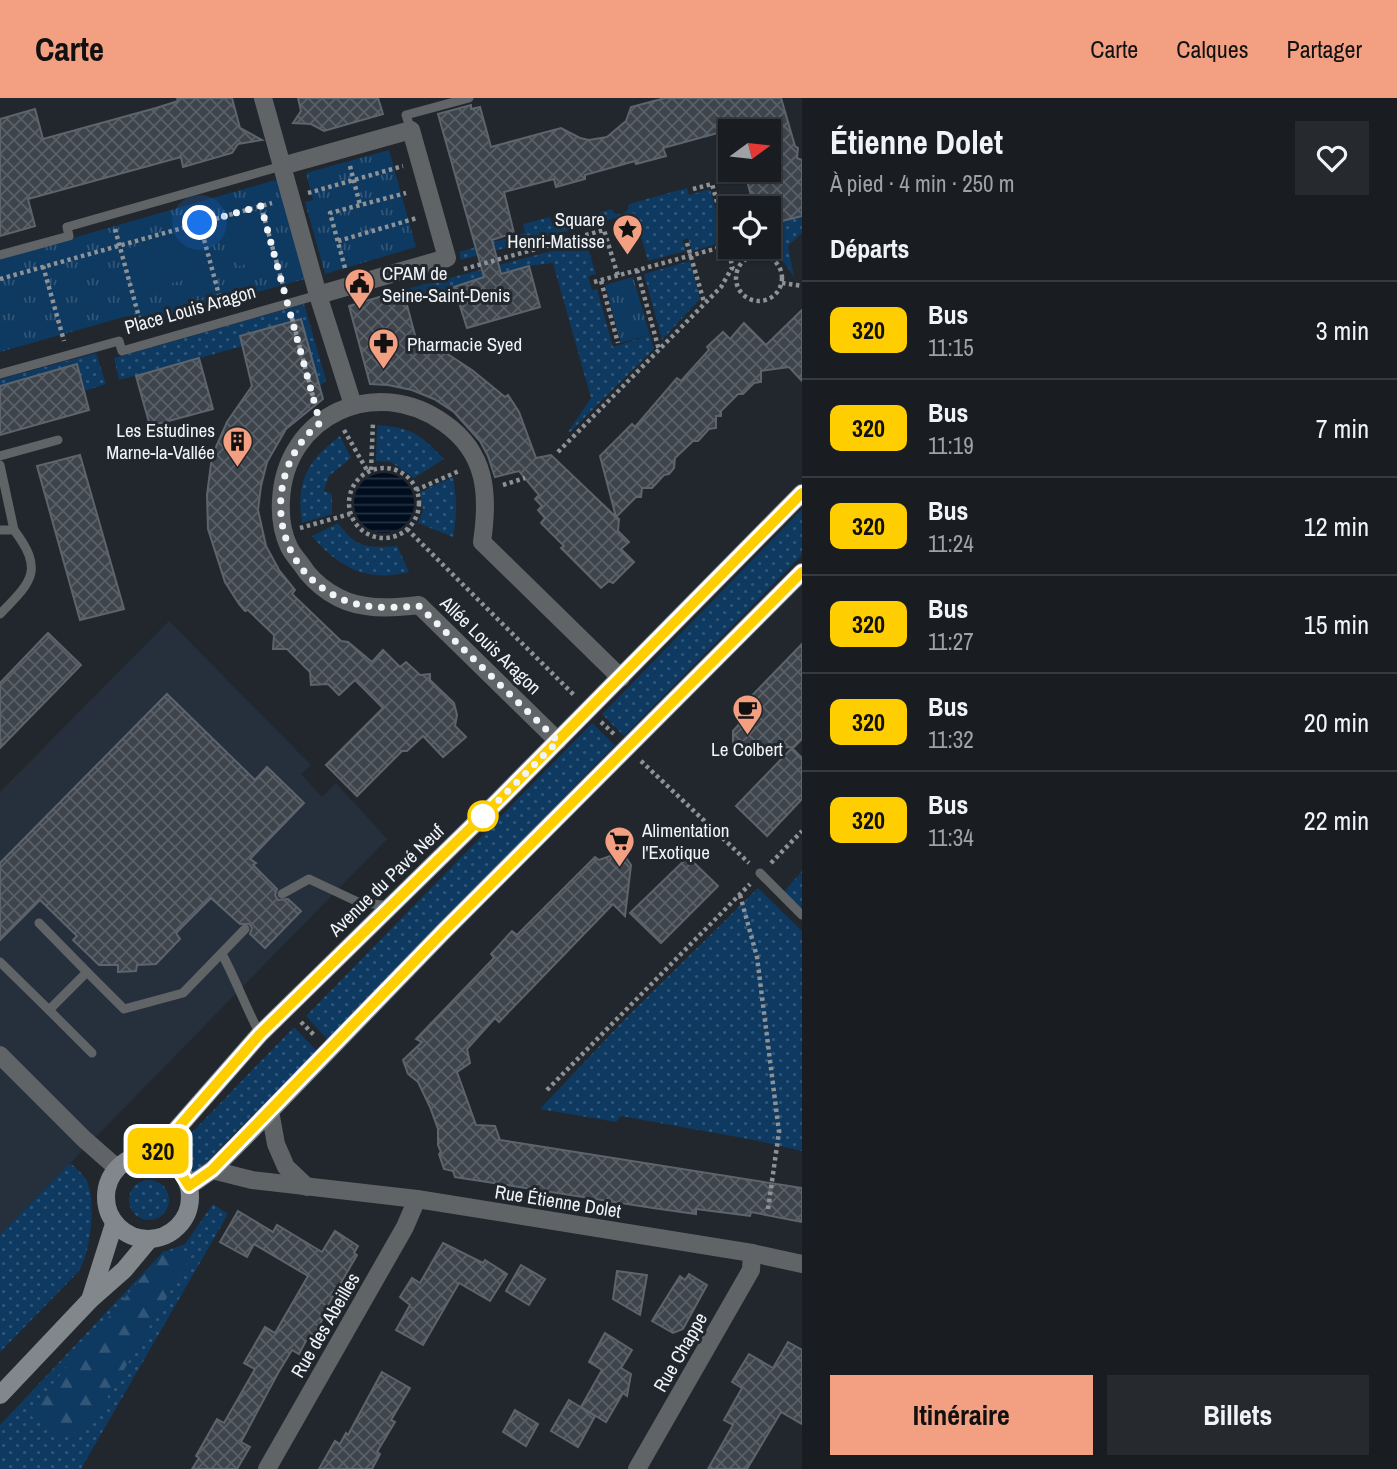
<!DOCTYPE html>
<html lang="fr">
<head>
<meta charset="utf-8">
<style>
  :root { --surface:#191d22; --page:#262a2f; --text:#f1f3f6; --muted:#9fa2a5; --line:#373b40; --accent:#f39f82 }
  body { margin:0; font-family:"Archivo Narrow",sans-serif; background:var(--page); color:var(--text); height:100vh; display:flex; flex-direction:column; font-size:26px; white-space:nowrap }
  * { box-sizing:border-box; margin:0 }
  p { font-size:23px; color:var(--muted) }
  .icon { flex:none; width:38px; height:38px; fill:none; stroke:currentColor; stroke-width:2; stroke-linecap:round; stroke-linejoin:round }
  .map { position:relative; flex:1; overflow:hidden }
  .details { display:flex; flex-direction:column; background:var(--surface); width:595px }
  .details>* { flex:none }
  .badge { padding:0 14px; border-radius:10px; font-size:24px; line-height:46px }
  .needle { width:46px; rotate:75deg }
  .tools { position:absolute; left:718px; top:21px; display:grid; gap:14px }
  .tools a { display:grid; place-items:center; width:63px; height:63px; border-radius:0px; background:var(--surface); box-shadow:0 2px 5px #0004,0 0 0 2px var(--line); font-size:35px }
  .you { position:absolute; width:35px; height:35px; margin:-18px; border:5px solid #fff; border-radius:50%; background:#1a73e8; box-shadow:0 0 0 10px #1a73e833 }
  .map>.badge { position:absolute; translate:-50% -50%; box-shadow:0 0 0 4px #fff }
  h2 { padding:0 28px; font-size:26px; line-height:63px }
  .round { display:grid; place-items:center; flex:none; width:74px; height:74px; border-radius:0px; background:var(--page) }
  .summary { display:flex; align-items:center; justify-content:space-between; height:119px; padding:0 28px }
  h1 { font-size:33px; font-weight:700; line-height:52px }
  .button { display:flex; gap:14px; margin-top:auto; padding:14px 28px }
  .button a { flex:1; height:80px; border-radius:0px; background:var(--accent); color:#111; font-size:28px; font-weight:700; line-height:80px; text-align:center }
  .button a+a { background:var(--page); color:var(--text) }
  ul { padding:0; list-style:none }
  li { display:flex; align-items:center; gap:21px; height:98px; padding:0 28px; border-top:2px solid var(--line) }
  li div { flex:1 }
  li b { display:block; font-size:26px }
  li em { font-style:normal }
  li .badge { min-width:77px; font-weight:700; text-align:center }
  header { display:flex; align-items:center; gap:42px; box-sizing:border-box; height:98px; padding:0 35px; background:var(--accent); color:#111 }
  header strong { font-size:33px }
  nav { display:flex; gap:38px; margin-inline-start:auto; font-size:24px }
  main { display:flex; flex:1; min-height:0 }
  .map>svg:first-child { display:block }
  .built { fill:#26303c }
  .grass { fill:url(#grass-dots) }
  .forest { fill:url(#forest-firs) }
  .park { fill:url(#park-tufts) }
  .pitch { fill:#0e3960 }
  .water { fill:url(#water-rules) }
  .building { fill:url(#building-cross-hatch); stroke:#5d646c; stroke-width:2 }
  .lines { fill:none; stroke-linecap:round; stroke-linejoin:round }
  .path { stroke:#8d9297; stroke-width:4.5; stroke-dasharray:3.5 3.5; stroke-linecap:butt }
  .lane { stroke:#616467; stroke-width:9 }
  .street { stroke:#616467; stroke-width:18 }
  .secondary { stroke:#82878c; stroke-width:18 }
  .line-casing { stroke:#fff; stroke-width:16 }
  .line { stroke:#ffce00; stroke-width:10 }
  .walk { stroke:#f0f4f8; stroke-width:7; stroke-dasharray:0 12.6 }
  .stop-dot { fill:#fff; stroke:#ffce00; stroke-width:3.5 }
  .labels { text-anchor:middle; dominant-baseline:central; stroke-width:6; stroke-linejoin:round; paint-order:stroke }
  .poi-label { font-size:19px; fill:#f0f4f8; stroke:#21272d; text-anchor:start }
  .street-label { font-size:19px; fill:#f0f4f8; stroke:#21272d }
</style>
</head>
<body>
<header>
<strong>Carte</strong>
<nav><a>Carte</a><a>Calques</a><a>Partager</a></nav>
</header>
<main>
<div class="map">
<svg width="802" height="1371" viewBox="0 0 802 1371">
  <defs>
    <pattern id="grass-dots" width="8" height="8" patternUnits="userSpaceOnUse" patternTransform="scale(1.75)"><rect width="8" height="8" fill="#0e3960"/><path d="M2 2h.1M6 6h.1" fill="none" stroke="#315678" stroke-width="1.8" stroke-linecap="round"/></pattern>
    <pattern id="forest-firs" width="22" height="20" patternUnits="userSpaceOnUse" patternTransform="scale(1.75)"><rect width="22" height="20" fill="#0e3960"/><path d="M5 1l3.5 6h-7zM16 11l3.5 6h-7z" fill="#315678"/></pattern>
    <pattern id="park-tufts" width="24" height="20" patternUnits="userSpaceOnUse" patternTransform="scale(1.75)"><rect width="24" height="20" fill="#0e3960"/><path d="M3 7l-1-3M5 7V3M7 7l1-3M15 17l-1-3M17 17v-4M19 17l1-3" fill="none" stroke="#315678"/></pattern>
    <pattern id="water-rules" width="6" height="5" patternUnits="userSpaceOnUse" patternTransform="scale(1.75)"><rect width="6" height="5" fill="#000d1f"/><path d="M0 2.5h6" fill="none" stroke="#263140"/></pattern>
    <pattern id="building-cross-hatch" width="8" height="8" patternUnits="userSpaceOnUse" patternTransform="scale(1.75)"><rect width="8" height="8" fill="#3e444c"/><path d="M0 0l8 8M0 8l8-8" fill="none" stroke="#5a6067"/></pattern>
  </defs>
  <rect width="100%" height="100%" fill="#21272d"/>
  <path class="built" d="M 169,523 L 311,667 L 301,676 L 322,699 L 336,685 L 387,741 L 0,1137 L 0,694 Z"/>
  <g class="grass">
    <path d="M 687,90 L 689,97 L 710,91 L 725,144 L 692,153 L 688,140 L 683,142 L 686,153 L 648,163 L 634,115 L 461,162 L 459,154 L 525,135 L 523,126 L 550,119 L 553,128 L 612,111 L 614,115 L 622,117 L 628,111 L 629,106 Z"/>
    <path d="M 802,118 L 802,135 L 788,148 L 794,179 L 773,149 L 768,147 L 768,127 Z"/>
    <path d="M 586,144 L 596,176 L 588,178 L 592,192 L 597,191 L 613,249 L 650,237 L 654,251 L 570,334 L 568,334 L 591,300 L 553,165 L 529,168 L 406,202 L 403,192 Z"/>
    <path d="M 690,163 L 700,201 L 662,242 L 644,176 Z"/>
    <path d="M 304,206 L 326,282 L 320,288 L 300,221 L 240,238 L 243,248 L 119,282 L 114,260 Z"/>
    <path d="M 96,255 L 106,286 L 84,293 L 76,266 L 0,288 L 0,281 Z"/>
    <path d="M 377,327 C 414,330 419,336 444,361 L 414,380 L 391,364 L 376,363 Z"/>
    <path d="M 340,338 L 351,360 L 329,378 L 324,393 L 332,396 L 332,416 L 302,425 C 296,383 307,363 340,338 Z"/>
    <path d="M 453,379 C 457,400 457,417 453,439 L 418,425 L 423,413 L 420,394 Z"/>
    <path d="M 802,411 L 802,457 L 624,638 L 602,616 Z"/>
    <path d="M 338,425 C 356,450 367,450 397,448 L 409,474 C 368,485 338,469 312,438 Z"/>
    <path d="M 592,625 L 615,647 L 327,941 L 306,918 Z"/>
    <path d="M 802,773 L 802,810 L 784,794 Z"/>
    <path d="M 758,790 L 802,833 L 802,1053 L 754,1042 L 621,1018 L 616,1024 L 540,1011 L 624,922 Z"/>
    <path d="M 294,929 L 317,953 L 195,1076 L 174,1053 Z"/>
    <path d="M 70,1065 C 76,1070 86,1078 88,1086 C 96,1107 90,1155 79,1173 L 0,1254 L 0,1137 Z"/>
    <circle cx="149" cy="1102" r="20"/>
    <path d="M 213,1106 L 228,1116 L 81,1371 L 0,1371 L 0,1327 L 163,1154 L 185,1146 Z"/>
  </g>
  <path class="forest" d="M 163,1154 L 192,1157 L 91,1327 L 60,1341 L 31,1318 L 50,1289 Z"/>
  <g class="park">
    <path d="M 389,52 L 416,149 L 325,176 L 305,104 L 313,102 L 306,75 Z"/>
    <path d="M 279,81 L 305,181 L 136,227 L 131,217 L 0,254 L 0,161 Z"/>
    <path d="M 633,179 L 650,237 L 621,245 L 605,187 Z"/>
  </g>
  <g class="pitch">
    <path d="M 257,113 L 270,160 L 239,168 L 226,122 Z"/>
    <path d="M 195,132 L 206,176 L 134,195 L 123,152 Z"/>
  </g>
  <circle class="water" cx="384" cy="405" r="30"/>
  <g class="building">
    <path d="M 177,0 L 232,0 L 240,30 L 262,42 L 238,46 L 232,55 L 183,69 L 181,59 L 28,101 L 35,128 L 0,138 L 0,21 L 35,11 L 43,41 L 156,10 L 178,3 Z"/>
    <path d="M 298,0 L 378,0 L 383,16 L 324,33 L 311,26 L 293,25 L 301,13 Z"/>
    <path d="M 665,0 L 781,0 L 795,48 L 798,50 L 797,60 L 802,62 L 802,118 L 774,125 L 768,110 L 762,110 L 761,107 L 754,108 L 744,72 L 768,72 L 768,33 L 748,33 L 747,27 L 663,50 L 666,58 L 636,66 L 635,63 L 585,77 L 585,81 L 556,89 L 554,81 L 504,94 L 514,135 L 492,142 L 501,176 L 529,168 L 540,209 L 467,230 L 454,189 L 484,179 L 438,16 L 471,7 L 471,11 L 480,9 L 491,49 L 561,30 L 580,40 L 589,42 L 607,39 L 626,23 L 631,9 Z"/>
    <path d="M 403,192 L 416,241 L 432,246 L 472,272 L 505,299 L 508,297 L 519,314 L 536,360 L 551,357 L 616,419 L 600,358 L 632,326 L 635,329 L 677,280 L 681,283 L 709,252 L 707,249 L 723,234 L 730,241 L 744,225 L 766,247 L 802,212 L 802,283 L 789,269 L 761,273 L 761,284 L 754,285 L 743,296 L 738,296 L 721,313 L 721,318 L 716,318 L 716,330 L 709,331 L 698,343 L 693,343 L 675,360 L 674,370 L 669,376 L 664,377 L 652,390 L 642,390 L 641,399 L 636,399 L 616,419 L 619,421 L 618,433 L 629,444 L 621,451 L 634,464 L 613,485 L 609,483 L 601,490 L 561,450 L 564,448 L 541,425 L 545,420 L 538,412 L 542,408 L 535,401 L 539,397 L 519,373 L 495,379 L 488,358 L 480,343 L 454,314 L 434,301 L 412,292 L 388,287 L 370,286 L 349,208 Z"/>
    <path d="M 301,221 L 323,301 L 286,331 L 267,364 L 261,388 L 258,412 L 266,448 L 279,472 L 295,492 L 292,496 L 341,543 L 348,544 L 372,564 L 383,552 L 400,569 L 406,564 L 420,577 L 430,576 L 430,582 L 454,605 L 457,617 L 455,628 L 466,639 L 443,659 L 423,638 L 407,653 L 402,653 L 357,698 L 326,667 L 383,610 L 355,582 L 339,597 L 328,586 L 311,587 L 310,574 L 287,551 L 273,551 L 274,537 L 248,512 L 245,513 L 239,506 L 225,484 L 208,431 L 207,397 L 212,358 L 227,324 L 252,288 L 240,238 Z"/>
    <path d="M 199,260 L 213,311 L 150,328 L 136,278 Z"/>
    <path d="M 77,266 L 89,312 L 0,337 L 0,288 Z"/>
    <path d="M 80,357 L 124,511 L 80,522 L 37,368 Z"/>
    <path d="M 48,535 L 81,567 L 0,650 L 0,585 Z"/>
    <path d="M 802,546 L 802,641 L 794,649 L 733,652 L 733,633 L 743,622 L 735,615 Z"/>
    <path d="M 167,596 L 255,682 L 267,669 L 304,705 L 250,761 L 256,765 L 253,767 L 277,791 L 275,797 L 278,802 L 288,801 L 301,813 L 265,850 L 250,836 L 252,830 L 249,826 L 240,826 L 211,800 L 176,835 L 180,841 L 156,866 L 137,867 L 136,873 L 118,874 L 118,867 L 99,867 L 73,842 L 77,838 L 40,802 L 0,842 L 0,765 Z"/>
    <path d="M 792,650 L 802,660 L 802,701 L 767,738 L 736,708 Z"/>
    <path d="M 616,756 L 624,757 L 631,767 L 625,818 L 613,806 L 499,924 L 495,920 L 467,951 L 470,965 L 457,974 L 476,1027 L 495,1028 L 500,1042 L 802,1090 L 802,1124 L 751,1114 L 750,1118 L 696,1111 L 696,1116 L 653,1110 L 455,1079 L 453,1073 L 444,1071 L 439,1056 L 441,1054 L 438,1047 L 438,1031 L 430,1009 L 418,984 L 408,976 L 403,962 L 422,944 L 416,941 L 494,860 L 491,856 L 512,833 L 517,837 L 595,759 L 599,762 Z"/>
    <path d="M 688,759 L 718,788 L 661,845 L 630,815 Z"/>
    <path d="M 238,1113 L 273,1134 L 277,1127 L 322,1154 L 335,1133 L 358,1148 L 354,1155 L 357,1157 L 320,1221 L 322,1222 L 312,1241 L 308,1239 L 299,1256 L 292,1252 L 278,1275 L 241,1344 L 250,1349 L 237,1371 L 192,1371 L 199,1360 L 196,1358 L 217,1321 L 224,1325 L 255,1271 L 244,1265 L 265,1229 L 275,1235 L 308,1178 L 254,1146 L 247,1159 L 220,1144 Z"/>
    <path d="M 443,1145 L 483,1165 L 485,1162 L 507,1176 L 490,1203 L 459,1185 L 423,1247 L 396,1232 L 410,1207 L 400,1199 L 412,1180 L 420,1185 Z"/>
    <path d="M 521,1167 L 545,1181 L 529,1207 L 506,1193 Z"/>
    <path d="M 617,1173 L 647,1177 L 640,1217 L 613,1201 Z"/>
    <path d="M 689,1176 L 707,1187 L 683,1231 L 673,1235 L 652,1223 L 680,1178 L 685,1182 Z"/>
    <path d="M 605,1235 L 632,1252 L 621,1270 L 631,1276 L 627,1298 L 623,1295 L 606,1324 L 581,1309 L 602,1272 L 589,1264 Z"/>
    <path d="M 788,1244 L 802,1252 L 802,1326 L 781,1314 L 747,1371 L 708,1371 L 733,1327 L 724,1322 L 742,1290 L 732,1284 L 749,1256 L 773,1270 Z"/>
    <path d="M 382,1274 L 410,1290 L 391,1322 L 395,1324 L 377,1354 L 380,1356 L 372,1371 L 319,1371 L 335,1343 L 340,1346 L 346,1335 L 348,1337 Z"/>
    <path d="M 569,1302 L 595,1318 L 578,1349 L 551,1333 Z"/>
    <path d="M 515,1312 L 538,1326 L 526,1348 L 503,1334 Z"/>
  </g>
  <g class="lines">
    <g class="path">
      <path d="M 350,68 L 360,107"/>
      <path d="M 693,91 L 712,86 L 729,147 L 732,170 L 734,171"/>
      <path d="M 308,95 L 403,68"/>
      <path d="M 195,108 L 222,208"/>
      <path d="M 261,108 L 284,191"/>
      <path d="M 115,131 L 143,234"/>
      <path d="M 338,143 L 417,120"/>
      <path d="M 687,145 L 704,204"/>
      <circle cx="759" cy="180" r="23"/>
      <path d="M 43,168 L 64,243"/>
      <path d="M 345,170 L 330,115 L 406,95"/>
      <path d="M 464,171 L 604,132 L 618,178"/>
      <path d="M 637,172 L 659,252"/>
      <path d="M 0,181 L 272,105"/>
      <path d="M 601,183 L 618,245"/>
      <path d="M 594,184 L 729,147"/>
      <path d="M 782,185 L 802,188"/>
      <path d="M 292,220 L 315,306"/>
      <path d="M 344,332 L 368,374"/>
      <path d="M 558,354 L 721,189 L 732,170"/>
      <circle cx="384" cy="405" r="35"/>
      <path d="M 371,372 L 373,324"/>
      <path d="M 503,387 L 525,380"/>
      <path d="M 416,392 L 459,373"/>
      <path d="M 300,430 L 350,416"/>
      <path d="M 407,431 L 575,598"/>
      <path d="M 601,624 L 615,637"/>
      <path d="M 641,663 L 749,765"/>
      <path d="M 771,765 L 802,733"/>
      <path d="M 740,797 L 757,859 L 779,1034 L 768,1111"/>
      <path d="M 301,924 L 315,938"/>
      <path d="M 547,992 L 750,786"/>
    </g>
    <g class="lane">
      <path d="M 411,32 L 406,17 L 469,0"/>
      <path d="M 0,157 L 69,138 L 67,129 L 282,68"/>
      <path d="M 0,276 L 119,243 L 122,253 L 318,197"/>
      <path d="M 0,358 L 58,342"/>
      <path d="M 0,367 L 14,432"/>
      <path d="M 0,432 L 14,432 C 45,473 31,484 0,516"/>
      <path d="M 760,775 L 802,817"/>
      <path d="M 282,796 L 309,781 L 358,804 L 389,808"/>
      <path d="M 39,825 L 87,874"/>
      <path d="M 222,856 C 236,882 246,910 260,936"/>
      <path d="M 0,864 L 49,912 L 87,874 L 124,911 L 183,895 L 245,831"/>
      <path d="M 49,912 L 92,955"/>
    </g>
    <g class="street">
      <path d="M 263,0 L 318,197 L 353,307"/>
      <path d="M 282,68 L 411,32 L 447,160 L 318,197"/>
      <path d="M 558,643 L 419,507 C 402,509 384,511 366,508 C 340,505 315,488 301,466 C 297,461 292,455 289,449 C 282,434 280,418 281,402 C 285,317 376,276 444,325 C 487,355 489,397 482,444 L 621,580"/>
      <path d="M 0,957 L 84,1041 L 117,1070"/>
      <path d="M 270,1013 L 276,1046 L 286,1069 L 307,1089"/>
      <path d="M 212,1072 L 252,1082 L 417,1101 L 752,1155 L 802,1166"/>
      <path d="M 267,1371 L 405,1129 L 417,1101"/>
      <path d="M 637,1371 L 751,1172 L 752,1155"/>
    </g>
    <g class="secondary">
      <circle cx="148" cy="1099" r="42"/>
      <path d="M 154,1057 L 260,936 L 499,702 L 802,395"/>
      <path d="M 189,1088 L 212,1072 L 240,1044 L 444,833 L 802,474"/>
      <path d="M 90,1202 L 114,1126"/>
      <path d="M 0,1297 L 90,1202 L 124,1172 L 149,1142"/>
    </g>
  </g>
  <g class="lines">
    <defs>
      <path id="line" d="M 802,395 L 499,702 L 260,936 L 154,1057 L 175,1066 L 189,1088 L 212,1072 L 444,833 L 802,474"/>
    </defs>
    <use href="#line" class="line-casing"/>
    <use href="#line" class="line"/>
    <path class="walk" d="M 200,125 L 261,108 L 320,325 C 265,369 267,458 330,495 C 357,512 389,510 419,508 L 558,643 L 481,720 L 483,718"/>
  </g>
  <defs>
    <symbol id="sight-pin" viewBox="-11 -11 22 30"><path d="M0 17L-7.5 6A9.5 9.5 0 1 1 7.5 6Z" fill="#f39f82" stroke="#21272d"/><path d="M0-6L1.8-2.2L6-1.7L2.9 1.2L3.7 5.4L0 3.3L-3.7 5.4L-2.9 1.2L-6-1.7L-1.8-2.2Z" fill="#111"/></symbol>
    <symbol id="civic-pin" viewBox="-11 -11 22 30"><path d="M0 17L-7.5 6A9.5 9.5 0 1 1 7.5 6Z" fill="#f39f82" stroke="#21272d"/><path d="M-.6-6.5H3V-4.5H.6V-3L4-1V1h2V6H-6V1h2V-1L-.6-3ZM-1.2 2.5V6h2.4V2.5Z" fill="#111"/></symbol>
    <symbol id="pharmacy-pin" viewBox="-11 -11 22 30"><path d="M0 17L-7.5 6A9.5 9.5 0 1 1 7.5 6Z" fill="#f39f82" stroke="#21272d"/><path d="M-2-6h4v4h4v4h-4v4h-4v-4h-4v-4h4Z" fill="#111"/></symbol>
    <symbol id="building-pin" viewBox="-11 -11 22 30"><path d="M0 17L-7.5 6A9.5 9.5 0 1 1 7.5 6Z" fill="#f39f82" stroke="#21272d"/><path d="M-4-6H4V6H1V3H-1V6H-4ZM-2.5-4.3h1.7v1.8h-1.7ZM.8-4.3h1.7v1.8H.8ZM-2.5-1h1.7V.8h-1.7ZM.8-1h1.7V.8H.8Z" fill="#111"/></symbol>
    <symbol id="cafe-pin" viewBox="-11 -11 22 30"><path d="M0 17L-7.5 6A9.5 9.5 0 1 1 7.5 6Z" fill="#f39f82" stroke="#21272d"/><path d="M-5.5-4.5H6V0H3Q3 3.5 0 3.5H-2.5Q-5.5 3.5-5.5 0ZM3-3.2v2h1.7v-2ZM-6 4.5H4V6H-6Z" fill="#111"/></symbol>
    <symbol id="supermarket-pin" viewBox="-11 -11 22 30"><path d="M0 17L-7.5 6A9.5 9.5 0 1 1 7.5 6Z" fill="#f39f82" stroke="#21272d"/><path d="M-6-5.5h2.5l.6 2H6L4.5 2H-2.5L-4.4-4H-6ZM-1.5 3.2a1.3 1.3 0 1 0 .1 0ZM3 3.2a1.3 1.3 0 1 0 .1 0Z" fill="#111"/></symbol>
  </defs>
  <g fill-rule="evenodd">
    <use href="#sight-pin" x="610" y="114" width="35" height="47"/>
    <use href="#civic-pin" x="342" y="168" width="35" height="47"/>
    <use href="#pharmacy-pin" x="366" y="228" width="35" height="47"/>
    <use href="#building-pin" x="220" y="326" width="35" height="47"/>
    <use href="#cafe-pin" x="730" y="594" width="35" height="47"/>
    <use href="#supermarket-pin" x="602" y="726" width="35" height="47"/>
  </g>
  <circle class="stop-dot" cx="483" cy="718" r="14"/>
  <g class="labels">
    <g class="poi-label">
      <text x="605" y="121" text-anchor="end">Square<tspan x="605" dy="22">Henri-Matisse</tspan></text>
      <text x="382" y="175">CPAM de<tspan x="382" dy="22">Seine-Saint-Denis</tspan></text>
      <text x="407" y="246">Pharmacie Syed</text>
      <text x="215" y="332" text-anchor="end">Les Estudines<tspan x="215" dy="22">Marne-la-Vallée</tspan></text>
      <text x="747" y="651" text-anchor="middle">Le Colbert</text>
      <text x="642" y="732">Alimentation<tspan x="642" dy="22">l'Exotique</tspan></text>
    </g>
    <g class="street-label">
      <text transform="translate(190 211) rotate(-16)">Place Louis Aragon</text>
      <text transform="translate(491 547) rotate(44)">Allée Louis Aragon</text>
      <text transform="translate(386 782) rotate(-44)">Avenue du Pavé Neuf</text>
      <text transform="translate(558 1103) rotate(9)">Rue Étienne Dolet</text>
      <text transform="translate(325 1227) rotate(-60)">Rue des Abeilles</text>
      <text transform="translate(680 1254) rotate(-60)">Rue Chappe</text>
    </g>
  </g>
</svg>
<div class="tools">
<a><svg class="needle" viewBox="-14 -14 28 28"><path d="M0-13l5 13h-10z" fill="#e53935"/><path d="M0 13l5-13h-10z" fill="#9fa2a5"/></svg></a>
<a><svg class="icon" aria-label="locate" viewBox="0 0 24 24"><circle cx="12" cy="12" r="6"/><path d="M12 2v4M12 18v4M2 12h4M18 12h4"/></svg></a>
</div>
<div class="you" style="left:200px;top:125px"></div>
<b class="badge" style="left:158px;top:1053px;background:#ffce00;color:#111">320</b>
</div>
<section class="details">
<div class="summary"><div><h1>Étienne Dolet</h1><p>À pied · 4 min · 250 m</p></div><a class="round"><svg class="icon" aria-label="heart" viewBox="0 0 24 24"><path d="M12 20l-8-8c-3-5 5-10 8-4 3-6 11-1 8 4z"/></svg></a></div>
<h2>Départs</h2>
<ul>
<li><span class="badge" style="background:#ffce00;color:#111">320</span><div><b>Bus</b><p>11:15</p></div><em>3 min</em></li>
<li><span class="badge" style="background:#ffce00;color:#111">320</span><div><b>Bus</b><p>11:19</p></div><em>7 min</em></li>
<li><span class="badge" style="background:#ffce00;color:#111">320</span><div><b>Bus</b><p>11:24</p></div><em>12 min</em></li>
<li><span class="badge" style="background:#ffce00;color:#111">320</span><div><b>Bus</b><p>11:27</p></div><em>15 min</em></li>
<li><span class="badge" style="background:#ffce00;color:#111">320</span><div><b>Bus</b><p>11:32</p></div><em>20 min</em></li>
<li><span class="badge" style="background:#ffce00;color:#111">320</span><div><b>Bus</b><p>11:34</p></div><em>22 min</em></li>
</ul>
<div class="button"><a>Itinéraire</a><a>Billets</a></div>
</section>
</main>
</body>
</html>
